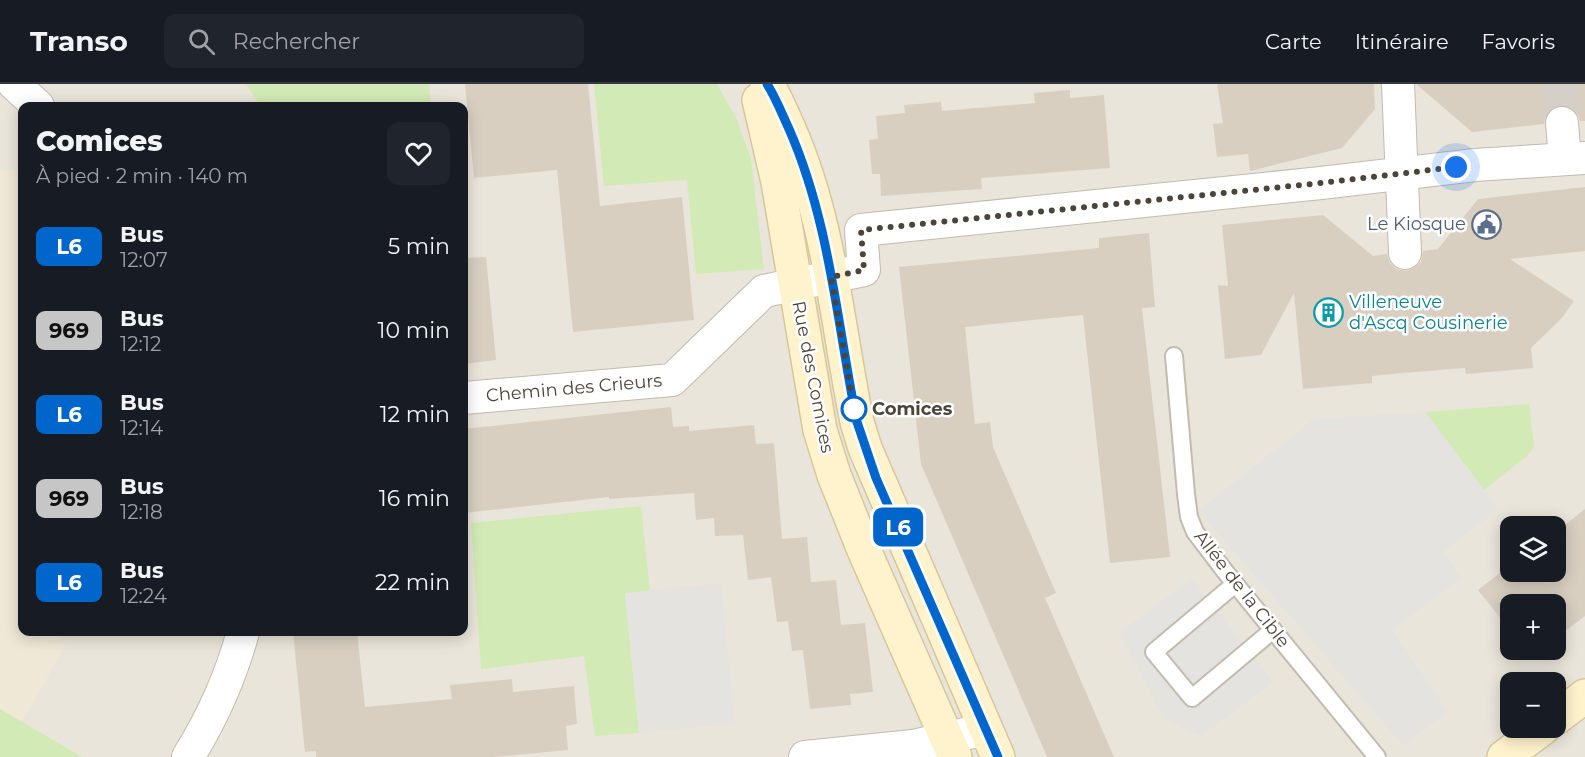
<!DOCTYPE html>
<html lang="fr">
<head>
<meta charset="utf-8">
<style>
  :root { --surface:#171b24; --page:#20242c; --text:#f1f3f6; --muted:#9ea1a6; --line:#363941 }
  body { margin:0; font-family:Montserrat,sans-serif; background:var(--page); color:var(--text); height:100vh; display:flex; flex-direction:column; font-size:22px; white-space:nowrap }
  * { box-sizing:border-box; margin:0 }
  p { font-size:20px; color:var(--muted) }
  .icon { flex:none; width:33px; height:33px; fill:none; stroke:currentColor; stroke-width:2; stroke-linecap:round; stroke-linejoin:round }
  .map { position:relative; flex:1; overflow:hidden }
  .side { position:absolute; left:18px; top:18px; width:450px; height:534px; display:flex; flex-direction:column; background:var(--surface); border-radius:12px; box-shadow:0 3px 15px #0003 }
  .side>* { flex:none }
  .badge { padding:0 12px; border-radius:9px; font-size:21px; line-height:39px }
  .tools { position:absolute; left:1500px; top:432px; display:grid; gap:12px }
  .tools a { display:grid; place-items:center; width:66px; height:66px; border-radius:12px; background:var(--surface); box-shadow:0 3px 15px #0003; font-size:30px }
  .you { position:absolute; width:30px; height:30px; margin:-15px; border:4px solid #fff; border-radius:50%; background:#1a73e8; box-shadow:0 0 0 9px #1a73e833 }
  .map>.badge { position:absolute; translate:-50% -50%; box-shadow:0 0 0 3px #fff }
  .round { display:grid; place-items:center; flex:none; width:63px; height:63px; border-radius:12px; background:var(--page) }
  .overview { display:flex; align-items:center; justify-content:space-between; height:102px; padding:0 18px }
  h1 { font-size:28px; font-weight:800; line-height:45px }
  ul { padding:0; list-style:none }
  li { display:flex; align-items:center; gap:18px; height:84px; padding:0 18px }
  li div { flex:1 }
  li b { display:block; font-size:22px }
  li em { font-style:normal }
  li .badge { min-width:66px; font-weight:700; text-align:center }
  header { display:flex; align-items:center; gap:36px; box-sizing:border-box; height:84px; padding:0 30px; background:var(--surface); border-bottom:2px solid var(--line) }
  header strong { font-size:28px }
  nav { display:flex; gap:33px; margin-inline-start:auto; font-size:21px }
  .search { width:420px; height:54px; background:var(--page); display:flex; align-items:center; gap:15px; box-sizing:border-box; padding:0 21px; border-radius:12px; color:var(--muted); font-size:22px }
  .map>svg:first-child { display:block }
  .residential { fill:#eae5da; fill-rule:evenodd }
  .education { fill:#efe8d6 }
  .green { fill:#d2eab5 }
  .parking { fill:#e5e3e0 }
  .building { fill:#d8cfc1 }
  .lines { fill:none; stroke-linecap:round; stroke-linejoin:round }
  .street-tunnel { stroke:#d4d0c8; stroke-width:32; stroke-dasharray:32 16; stroke-linecap:butt }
  .lane-casing { stroke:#c2bbae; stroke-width:20 }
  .street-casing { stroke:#c2bbae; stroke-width:34 }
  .secondary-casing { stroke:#d6c79b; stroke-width:36 }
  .lane { stroke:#fff; stroke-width:16 }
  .street { stroke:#fff; stroke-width:32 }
  .secondary { stroke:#fff3cd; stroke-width:33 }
  .line-casing { stroke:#fff; stroke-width:14 }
  .line { stroke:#06c; stroke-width:9 }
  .walk { stroke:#4b4439; stroke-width:6; stroke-dasharray:0 10.8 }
  .stop-dot { fill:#fff; stroke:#06c; stroke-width:3 }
  .labels { text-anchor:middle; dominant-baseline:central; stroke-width:5; stroke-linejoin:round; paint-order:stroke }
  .service-label { font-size:18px; fill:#4e5e75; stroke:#fff; text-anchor:end }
  .culture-label { font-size:18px; fill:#0d838f; stroke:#fff; text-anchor:start }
  .street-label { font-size:18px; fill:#4b4439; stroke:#fff }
  .stop-label { font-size:18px; font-weight:bold; fill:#4b4439; stroke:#fff; text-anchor:start }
</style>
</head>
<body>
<header>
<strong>Transo</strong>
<div class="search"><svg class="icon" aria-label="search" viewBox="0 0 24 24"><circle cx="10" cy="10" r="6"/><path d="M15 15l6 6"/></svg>Rechercher</div>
<nav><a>Carte</a><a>Itinéraire</a><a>Favoris</a></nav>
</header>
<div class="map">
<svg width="1585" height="673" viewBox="0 0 1585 673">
  <rect width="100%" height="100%" fill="#f6f3ec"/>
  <path class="residential" d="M 0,0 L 1585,0 L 1585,673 L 0,673 ZM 22,22 L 464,22 L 464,548 L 22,548 ZM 1510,442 L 1556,442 L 1556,488 L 1510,488 ZM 1510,520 L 1556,520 L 1556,566 L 1510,566 ZM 1510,598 L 1556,598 L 1556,644 L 1510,644 Z"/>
  <path class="education" d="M 22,86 L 22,548 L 59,548 L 65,563 L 22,638 L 0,625 L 0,87 Z"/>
  <g class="green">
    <path d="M 246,0 L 429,0 L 431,22 L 260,22 Z"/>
    <path d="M 594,0 L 717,0 L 737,36 L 751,75 L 764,185 L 696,190 L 687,96 L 604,102 Z"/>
    <path d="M 1529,320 L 1534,363 L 1527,372 L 1484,406 L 1425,328 Z"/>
    <path d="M 641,422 L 650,507 L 625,510 L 639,649 L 595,652 L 584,572 L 481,585 L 471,439 Z"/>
    <path d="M 0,625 L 82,673 L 0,673 Z"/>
  </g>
  <g class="parking">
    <path d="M 1425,328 L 1498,425 L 1443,468 L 1462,494 L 1392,546 L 1448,628 L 1403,661 L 1198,427 L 1314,335 Z"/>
    <path d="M 1192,494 L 1273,598 L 1201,652 L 1165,636 L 1119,549 Z"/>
    <path d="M 721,499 L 735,639 L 639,649 L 625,509 Z"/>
  </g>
  <g class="building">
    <path d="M 465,0 L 588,0 L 600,122 L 682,113 L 694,236 L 573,248 L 557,86 L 474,94 Z"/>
    <path d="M 1217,0 L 1374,0 L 1375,25 L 1342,64 L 1250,87 L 1248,70 L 1217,73 L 1213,40 L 1223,39 Z"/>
    <path d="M 1416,0 L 1585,0 L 1585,37 L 1580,37 L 1576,28 L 1570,23 L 1560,21 L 1552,24 L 1546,31 L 1544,40 L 1472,48 Z"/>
    <path d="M 1070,6 L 1070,14 L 1104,11 L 1110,84 L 981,94 L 982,105 L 881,112 L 880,90 L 872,90 L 869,56 L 878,55 L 876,32 L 905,29 L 904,21 L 941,18 L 942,27 L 1035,19 L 1034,9 Z"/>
    <path d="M 1585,103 L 1585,167 L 1510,175 L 1574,217 L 1562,234 L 1531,264 L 1533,284 L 1466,290 L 1465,284 L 1403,289 L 1372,292 L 1372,299 L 1303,305 L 1294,209 L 1261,271 L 1225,275 L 1218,201 L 1228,202 L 1222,141 L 1323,131 L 1373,172 L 1387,170 L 1390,179 L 1396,185 L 1406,187 L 1414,184 L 1421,178 L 1423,167 L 1438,165 L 1478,115 Z"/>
    <path d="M 1149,149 L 1155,223 L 1142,224 L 1170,473 L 1110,479 L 1083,231 L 965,243 L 975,340 L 990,338 L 993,363 L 1056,509 L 1045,514 L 1114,673 L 1047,673 L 921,380 L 899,183 L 1099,164 L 1099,154 Z"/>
    <path d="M 486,173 L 496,276 L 464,280 L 464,174 Z"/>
    <path d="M 671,323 L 673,343 L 689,342 L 689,347 L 754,341 L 756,360 L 774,359 L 782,455 L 807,453 L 811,498 L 836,496 L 841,541 L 865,539 L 873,608 L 850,610 L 851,621 L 810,625 L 803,566 L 792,567 L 788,537 L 777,538 L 771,493 L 748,496 L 743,451 L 715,452 L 714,434 L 696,436 L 694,409 L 609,415 L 609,413 L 464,429 L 464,345 Z"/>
    <path d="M 1585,425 L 1585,532 L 1556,554 L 1556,520 L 1510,520 L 1510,546 L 1478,506 L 1510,481 L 1510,488 L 1556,488 L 1556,448 Z"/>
    <path d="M 293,548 L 357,548 L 365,623 L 452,615 L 450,601 L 512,595 L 513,608 L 574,602 L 577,640 L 566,642 L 568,666 L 494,673 L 316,673 L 316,667 L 305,668 Z"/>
  </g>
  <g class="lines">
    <path class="street-tunnel" d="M 1560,0 L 1562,39"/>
    <defs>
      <g id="lane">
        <path d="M 1174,272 L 1186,410 L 1189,433 L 1195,448 L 1227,490 L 1377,673"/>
        <path d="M 1235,500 L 1154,568 L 1192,614 L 1273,546"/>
      </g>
      <g id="street">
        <path d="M 14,0 L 38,22"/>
        <path d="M 1398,0 L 1405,169"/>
        <path d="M 1562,39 L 1565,75"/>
        <path d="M 464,314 L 672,296 L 764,207 L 864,186 L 861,146 L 1321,99 L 1475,81 L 1585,74"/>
        <path d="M 188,673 C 213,633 231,592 243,548"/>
        <path d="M 805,673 L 913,662 L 986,645"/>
      </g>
      <g id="secondary">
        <path d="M 767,0 C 776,14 782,30 789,45 C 830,138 837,240 857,338 L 865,364 L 998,673"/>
        <path d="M 759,16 L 778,98 L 820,346 L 834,391 L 864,466 L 955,673"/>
        <path d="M 1556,634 L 1585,612"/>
        <path d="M 1504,673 L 1543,644"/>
      </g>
    </defs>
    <use href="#lane" class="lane-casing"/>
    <use href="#street" class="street-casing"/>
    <use href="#secondary" class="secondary-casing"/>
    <use href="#lane" class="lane"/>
    <use href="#street" class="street"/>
    <use href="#secondary" class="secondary"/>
  </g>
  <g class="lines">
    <defs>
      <path id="line" d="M 767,0 C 776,14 782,30 789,45 C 830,138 837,240 857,338 L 876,394 L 998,673"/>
    </defs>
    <use href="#line" class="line-casing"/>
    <use href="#line" class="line"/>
    <path class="walk" d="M 854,325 L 831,193 L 864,186 L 861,146 L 1321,99 L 1456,83"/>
  </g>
  <defs>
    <symbol id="civic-ring" viewBox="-11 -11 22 22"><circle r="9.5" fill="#fff" stroke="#5c6f8a" stroke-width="1.5"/><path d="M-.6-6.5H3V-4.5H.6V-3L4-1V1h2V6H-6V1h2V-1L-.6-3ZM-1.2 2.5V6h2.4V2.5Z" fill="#5c6f8a"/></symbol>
    <symbol id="building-ring" viewBox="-11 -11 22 22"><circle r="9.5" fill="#fff" stroke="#0f9aa8" stroke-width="1.5"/><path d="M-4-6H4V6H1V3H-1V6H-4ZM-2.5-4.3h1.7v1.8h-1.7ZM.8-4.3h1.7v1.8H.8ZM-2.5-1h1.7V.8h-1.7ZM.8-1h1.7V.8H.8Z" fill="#0f9aa8"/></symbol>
  </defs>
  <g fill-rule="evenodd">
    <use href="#civic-ring" x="1470" y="124" width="33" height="33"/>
    <use href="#building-ring" x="1312" y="212" width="33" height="33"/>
  </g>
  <circle class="stop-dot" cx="854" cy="325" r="12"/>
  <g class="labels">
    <g class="service-label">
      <text x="1466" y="140">Le Kiosque</text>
    </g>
    <g class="culture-label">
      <text x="1349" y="218">Villeneuve<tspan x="1349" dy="21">d'Ascq Cousinerie</tspan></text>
    </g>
    <g class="street-label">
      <text transform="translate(813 293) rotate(79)">Rue des Comices</text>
      <text transform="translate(574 304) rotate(-5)">Chemin des Crieurs</text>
      <text transform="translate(1242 505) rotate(52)">Allée de la Cible</text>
    </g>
    <g class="stop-label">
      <text x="872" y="325">Comices</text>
    </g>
  </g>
</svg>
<div class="tools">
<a><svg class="icon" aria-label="layers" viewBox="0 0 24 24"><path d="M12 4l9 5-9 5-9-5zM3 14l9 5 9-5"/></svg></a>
<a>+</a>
<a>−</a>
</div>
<div class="you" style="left:1456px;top:83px"></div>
<b class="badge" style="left:898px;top:443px;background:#06c;color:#fff">L6</b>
<section class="side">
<div class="overview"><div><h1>Comices</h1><p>À pied · 2 min · 140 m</p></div><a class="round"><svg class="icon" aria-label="heart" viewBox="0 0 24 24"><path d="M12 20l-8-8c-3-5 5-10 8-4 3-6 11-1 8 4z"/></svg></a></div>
<ul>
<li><span class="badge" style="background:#06c;color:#fff">L6</span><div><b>Bus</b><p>12:07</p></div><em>5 min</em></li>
<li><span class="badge" style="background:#c6c6c6;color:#111">969</span><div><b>Bus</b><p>12:12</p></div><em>10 min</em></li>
<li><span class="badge" style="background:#06c;color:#fff">L6</span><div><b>Bus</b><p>12:14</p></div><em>12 min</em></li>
<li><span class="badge" style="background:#c6c6c6;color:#111">969</span><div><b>Bus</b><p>12:18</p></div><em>16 min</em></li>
<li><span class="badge" style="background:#06c;color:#fff">L6</span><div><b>Bus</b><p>12:24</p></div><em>22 min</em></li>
</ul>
</section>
</div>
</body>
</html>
